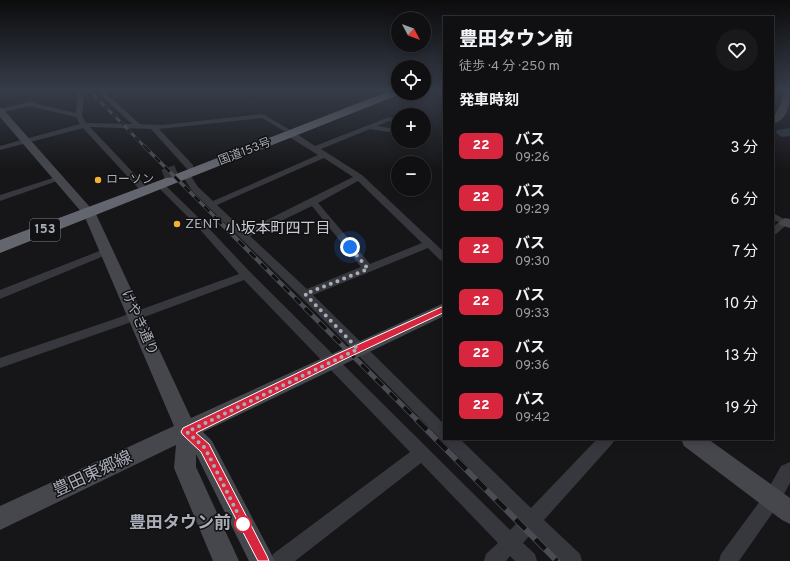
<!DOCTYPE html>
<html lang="ja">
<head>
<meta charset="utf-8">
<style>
  :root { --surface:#101012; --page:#19191b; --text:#f1f3f6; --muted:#9c9d9f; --line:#303032 }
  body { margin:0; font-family:Overpass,"Noto Sans JP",sans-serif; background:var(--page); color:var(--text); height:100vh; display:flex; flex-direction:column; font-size:15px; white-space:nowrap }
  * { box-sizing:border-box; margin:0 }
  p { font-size:13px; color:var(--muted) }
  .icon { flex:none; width:22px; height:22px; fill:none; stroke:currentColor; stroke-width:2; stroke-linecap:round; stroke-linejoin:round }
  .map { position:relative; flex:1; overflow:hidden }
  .details { position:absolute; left:443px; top:16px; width:331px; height:424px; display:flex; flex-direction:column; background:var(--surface); border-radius:0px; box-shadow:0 2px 10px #0003,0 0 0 1px var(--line) }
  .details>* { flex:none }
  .badge { padding:0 8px; border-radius:6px; font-size:14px; line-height:26px }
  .needle { width:26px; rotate:131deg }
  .buttons { position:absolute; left:391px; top:12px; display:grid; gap:8px }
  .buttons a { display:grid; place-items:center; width:40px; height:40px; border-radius:50%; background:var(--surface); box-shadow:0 2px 10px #0003,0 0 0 1px var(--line); font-size:20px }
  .you { position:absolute; width:20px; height:20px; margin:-10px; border:3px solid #fff; border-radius:50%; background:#1a73e8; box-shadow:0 0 0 6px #1a73e833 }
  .map>.badge { position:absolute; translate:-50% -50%; box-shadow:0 0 0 2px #fff }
  h2 { padding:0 16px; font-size:15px; line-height:36px }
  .round { display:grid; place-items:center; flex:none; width:42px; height:42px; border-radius:21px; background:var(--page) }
  .head { display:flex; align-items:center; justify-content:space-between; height:68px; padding:0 16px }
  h1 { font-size:19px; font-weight:800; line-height:30px }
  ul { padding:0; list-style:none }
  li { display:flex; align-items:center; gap:12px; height:52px; padding:0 16px }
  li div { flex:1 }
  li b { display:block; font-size:15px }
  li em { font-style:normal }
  li .badge { min-width:44px; font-weight:700; text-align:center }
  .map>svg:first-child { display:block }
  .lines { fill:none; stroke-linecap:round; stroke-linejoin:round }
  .river { fill:#2c353c; fill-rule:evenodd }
  .highway-tunnel { stroke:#333438; stroke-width:15; stroke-dasharray:15 8; stroke-linecap:butt }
  .street { fill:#37383d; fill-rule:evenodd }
  .secondary { fill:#45474d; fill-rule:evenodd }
  .highway { fill:#63666e; fill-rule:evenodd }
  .rail-far4-casing { stroke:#4a4c52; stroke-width:3 }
  .rail-far3-casing { stroke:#4a4c52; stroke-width:3.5 }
  .rail-far2-casing { stroke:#4a4c52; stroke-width:4.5 }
  .rail-far1-casing { stroke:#4a4c52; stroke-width:5 }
  .rail-casing { stroke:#4a4c52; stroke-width:6 }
  .rail-far4 { stroke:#111113; stroke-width:2; stroke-dasharray:5.5; stroke-linecap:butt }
  .rail-far3 { stroke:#111113; stroke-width:2.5; stroke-dasharray:7; stroke-linecap:butt }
  .rail-far2 { stroke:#111113; stroke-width:3; stroke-dasharray:8; stroke-linecap:butt }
  .rail-far1 { stroke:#111113; stroke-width:3.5; stroke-dasharray:10; stroke-linecap:butt }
  .rail { stroke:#111113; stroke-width:4.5; stroke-dasharray:14; stroke-linecap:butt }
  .line { fill:#d7263d; stroke:#fff }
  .walk { stroke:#a8adb8; stroke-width:4; stroke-dasharray:0 7.2 }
  .poi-dot { fill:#f2b134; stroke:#111113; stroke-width:1.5 }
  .stop-dot { fill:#fff; stroke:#d7263d; stroke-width:2 }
  .labels { text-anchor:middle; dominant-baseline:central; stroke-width:3; stroke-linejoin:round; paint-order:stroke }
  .far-street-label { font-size:12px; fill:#a8adb8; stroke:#111113 }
  .far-poi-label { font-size:12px; fill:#a8adb8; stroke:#111113; text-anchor:start }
  .shield { fill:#111113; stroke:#7b7e86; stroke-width:1 }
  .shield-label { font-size:13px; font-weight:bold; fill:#a8adb8 }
  .poi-label { font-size:14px; fill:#a8adb8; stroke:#111113; text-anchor:start }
  .street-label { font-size:14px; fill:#a8adb8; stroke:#111113 }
  .neighbourhood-label { font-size:15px; fill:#c9ccd4; stroke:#111113 }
  .near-street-label { font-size:17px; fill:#a8adb8; stroke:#111113 }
  .near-stop-label { font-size:17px; font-weight:bold; fill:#a8adb8; stroke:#111113; text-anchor:end }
</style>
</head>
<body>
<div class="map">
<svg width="790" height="561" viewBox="0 0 790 561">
  <rect width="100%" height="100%" fill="#161618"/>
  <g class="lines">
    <path class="river" d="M 790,128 L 790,136 L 782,137 L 776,133 L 777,130 Z"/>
    <path class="highway-tunnel" d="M 164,177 L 177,172"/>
    <g class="street">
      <path d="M 71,90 L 78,90 L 84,98 L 82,116 L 86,123 L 132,124 L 95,90 L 102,90 L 140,124 L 162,125 L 263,114 L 290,130 L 284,131 L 262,118 L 159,129 L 193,165 L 193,169 L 187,169 L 151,129 L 90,127 L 144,184 L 145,186 L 141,189 L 138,188 L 83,128 L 0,150 L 0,146 L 80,124 L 76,117 L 29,106 L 0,113 L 0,109 L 34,101 L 36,104 L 76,113 L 78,98 Z"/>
      <path d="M 428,90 L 439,90 L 424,95 L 421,93 Z"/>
      <path d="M 389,117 L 398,120 L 398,124 L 389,121 L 377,126 L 389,128 L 398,125 L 398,129 L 389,132 L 370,129 L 321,149 L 362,175 L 444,252 L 444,261 L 440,260 L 428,248 L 313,295 L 444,424 L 444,439 L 460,439 L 531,508 L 597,439 L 615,439 L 612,444 L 544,520 L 580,554 L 582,561 L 560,561 L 532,533 L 523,543 L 535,554 L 537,561 L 515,561 L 510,556 L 506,561 L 484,561 L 486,554 L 498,543 L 421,463 L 295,561 L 271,561 L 273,554 L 410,452 L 244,280 L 120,326 L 0,368 L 0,358 L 112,320 L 239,274 L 196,225 L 156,185 L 157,183 L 163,183 L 202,221 L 250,272 L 510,530 L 520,520 L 301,297 L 192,191 L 182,175 L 186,173 L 189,173 L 198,187 L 213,201 L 318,155 L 288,136 L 288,132 L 294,132 L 315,146 ZM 324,158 L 353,177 L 245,231 L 217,205 ZM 358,181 L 422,243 L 370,264 L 318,203 ZM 312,206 L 361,267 L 307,289 L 250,236 Z"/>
      <path d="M 56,177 L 59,177 L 63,179 L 0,201 L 0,195 Z"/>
      <path d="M 773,213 L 790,222 L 776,234 L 773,235 L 773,227 L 779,222 L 773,220 Z"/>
      <path d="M 107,248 L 112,251 L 111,253 L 0,299 L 0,290 Z"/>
      <path d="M 790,462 L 790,483 L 778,505 L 739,561 L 719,561 L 721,554 L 766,493 L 781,466 Z"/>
    </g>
    <g class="secondary">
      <path d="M 783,90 L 790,90 C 790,103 788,120 773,124 C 773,111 784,107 783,90 Z"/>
      <path d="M 0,108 L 3,109 L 96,214 L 191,418 L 444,303 L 444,316 L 203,432 L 212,441 L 275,561 L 249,561 L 196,454 L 196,467 L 239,561 L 213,561 L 174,468 L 176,445 L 0,530 L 0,506 L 174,426 L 84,215 L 0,117 Z"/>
      <path d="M 785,218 L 790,219 L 790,228 L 780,225 L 779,222 Z"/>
      <path d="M 681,439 L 708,439 L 790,498 L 790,524 L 782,520 L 684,446 Z"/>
    </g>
    <path class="highway" d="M 392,90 L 403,93 L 0,253 L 0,240 L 166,178 L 174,177 L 176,174 Z"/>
    <defs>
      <path id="rail-far4" d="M 89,90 L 146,148"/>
      <path id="rail-far3" d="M 145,147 L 217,219"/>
      <path id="rail-far2" d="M 216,218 L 306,309"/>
      <path id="rail-far1" d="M 305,308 L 418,421"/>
      <path id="rail" d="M 417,420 L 557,561"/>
    </defs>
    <use href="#rail-far4" class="rail-far4-casing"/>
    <use href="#rail-far3" class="rail-far3-casing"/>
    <use href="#rail-far2" class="rail-far2-casing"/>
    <use href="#rail-far1" class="rail-far1-casing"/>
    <use href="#rail" class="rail-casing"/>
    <use href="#rail-far4" class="rail-far4"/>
    <use href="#rail-far3" class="rail-far3"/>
    <use href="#rail-far2" class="rail-far2"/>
    <use href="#rail-far1" class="rail-far1"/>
    <use href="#rail" class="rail"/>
  </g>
  <linearGradient id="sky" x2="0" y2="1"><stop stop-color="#0c0c0d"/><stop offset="0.53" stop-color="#363c48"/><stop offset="1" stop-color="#363c48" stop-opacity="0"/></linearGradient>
  <rect width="790" height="169" fill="url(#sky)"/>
  <path class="line" d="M 444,306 L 447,307 L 447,311 L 343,360 L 196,433 L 209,444 L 267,556 L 269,561 L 258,561 L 201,452 L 183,435 L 181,432 L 183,428 L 337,354 Z"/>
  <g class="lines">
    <path class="walk" d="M 243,524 L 205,448 L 187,432 L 358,349 L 305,294 L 368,269 L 350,247"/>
  </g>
  <g class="poi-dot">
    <circle cx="98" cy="180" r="4"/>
    <circle cx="177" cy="224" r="4"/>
  </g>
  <circle class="stop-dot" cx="243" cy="524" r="8"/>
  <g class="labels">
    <g class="far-street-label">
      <text transform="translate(245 152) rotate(-21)">国道153号</text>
    </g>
    <g class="far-poi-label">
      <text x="106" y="180">ローソン</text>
    </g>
    <rect class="shield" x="30" y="219" width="30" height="22" rx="3"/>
    <g class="shield-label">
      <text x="45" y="230">153</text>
    </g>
    <g class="poi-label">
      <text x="185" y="224">ZENT</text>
    </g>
    <g class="street-label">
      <text transform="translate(139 323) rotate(66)">けやき通り</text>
    </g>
    <g class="neighbourhood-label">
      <text x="278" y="229">小坂本町四丁目</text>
    </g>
    <g class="near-street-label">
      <text transform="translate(93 475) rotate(-25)">豊田東郷線</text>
    </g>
    <g class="near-stop-label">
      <text x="231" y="524">豊田タウン前</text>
    </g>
  </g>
</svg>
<div class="buttons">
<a><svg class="needle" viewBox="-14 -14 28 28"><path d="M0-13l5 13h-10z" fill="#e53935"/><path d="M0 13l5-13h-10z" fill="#9c9d9f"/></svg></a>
<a><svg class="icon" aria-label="locate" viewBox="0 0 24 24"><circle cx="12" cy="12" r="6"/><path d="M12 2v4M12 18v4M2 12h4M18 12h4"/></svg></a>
<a>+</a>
<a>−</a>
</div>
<div class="you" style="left:350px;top:247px"></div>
<section class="details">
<div class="head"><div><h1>豊田タウン前</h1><p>徒歩 · 4 分 · 250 m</p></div><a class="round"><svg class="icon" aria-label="heart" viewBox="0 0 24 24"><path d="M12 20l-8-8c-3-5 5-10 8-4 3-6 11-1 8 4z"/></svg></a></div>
<h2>発車時刻</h2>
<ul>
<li><span class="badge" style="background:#d7263d;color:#fff">22</span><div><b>バス</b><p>09:26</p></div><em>3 分</em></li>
<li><span class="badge" style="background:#d7263d;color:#fff">22</span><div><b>バス</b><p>09:29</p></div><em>6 分</em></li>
<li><span class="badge" style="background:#d7263d;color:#fff">22</span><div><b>バス</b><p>09:30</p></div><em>7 分</em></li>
<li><span class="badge" style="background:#d7263d;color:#fff">22</span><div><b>バス</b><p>09:33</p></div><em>10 分</em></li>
<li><span class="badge" style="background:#d7263d;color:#fff">22</span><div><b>バス</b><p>09:36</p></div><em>13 分</em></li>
<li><span class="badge" style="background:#d7263d;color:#fff">22</span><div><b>バス</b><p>09:42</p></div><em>19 分</em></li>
</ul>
</section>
</div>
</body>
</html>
